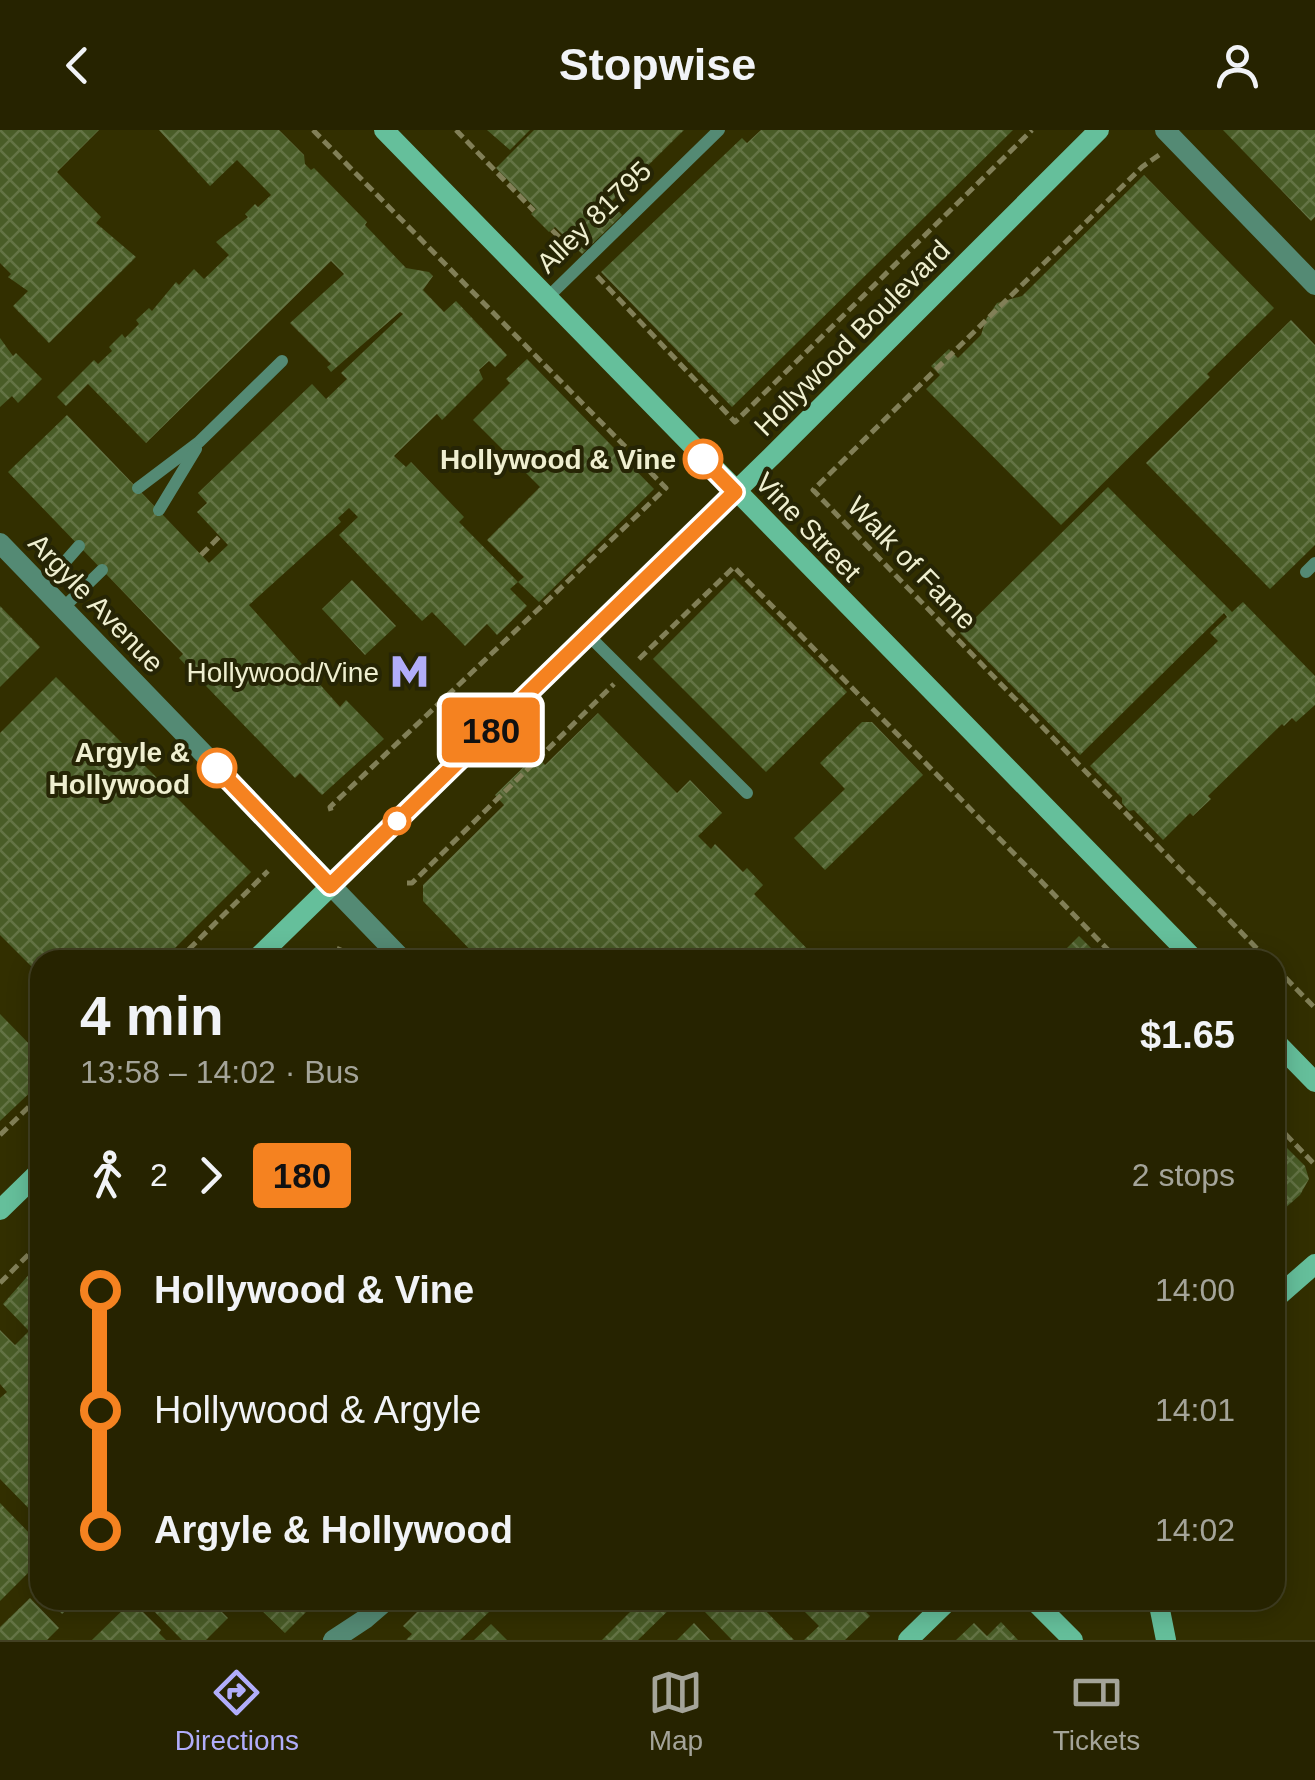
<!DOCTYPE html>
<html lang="en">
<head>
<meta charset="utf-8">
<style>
  :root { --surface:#262300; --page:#322f0f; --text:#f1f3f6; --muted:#a4a499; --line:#424022; --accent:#b1adfa }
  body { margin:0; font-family:Helvetica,sans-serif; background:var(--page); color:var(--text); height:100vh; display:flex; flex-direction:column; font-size:38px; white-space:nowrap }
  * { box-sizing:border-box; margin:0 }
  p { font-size:32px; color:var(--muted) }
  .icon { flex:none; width:55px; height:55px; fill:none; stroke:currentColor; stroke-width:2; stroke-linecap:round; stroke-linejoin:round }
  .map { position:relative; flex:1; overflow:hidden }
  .panel { position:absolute; left:30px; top:820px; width:1255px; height:660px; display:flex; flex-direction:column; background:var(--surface); border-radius:30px; box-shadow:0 5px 25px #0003,0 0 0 2px var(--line) }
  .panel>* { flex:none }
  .badge { padding:0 20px; border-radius:8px; font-size:35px; line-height:65px }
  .map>.badge { position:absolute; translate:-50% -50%; box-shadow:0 0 0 5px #fff }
  .legs { display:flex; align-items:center; gap:15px; height:110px; padding:0 50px; font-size:32px }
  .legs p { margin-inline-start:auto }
  .head { display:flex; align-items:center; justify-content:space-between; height:170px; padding:0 50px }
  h1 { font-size:55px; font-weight:600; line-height:75px }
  ul { padding:0 50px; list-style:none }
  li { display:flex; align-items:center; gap:35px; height:120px; font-size:38px }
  li i { display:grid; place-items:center; width:15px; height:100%; margin:0 12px; background:currentColor }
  li i::after { content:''; width:25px; height:25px; margin:-12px; border:8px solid; border-radius:50%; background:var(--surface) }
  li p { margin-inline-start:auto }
  li:first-child i { background:linear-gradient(#0000 50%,currentColor 0) }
  li:last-child i { background:linear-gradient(currentColor 50%,#0000 0) }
  header { display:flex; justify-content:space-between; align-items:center; height:130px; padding:0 50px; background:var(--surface); font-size:45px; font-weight:600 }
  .tab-bar { display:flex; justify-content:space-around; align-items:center; height:140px; border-top:2px solid var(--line); background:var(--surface); font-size:28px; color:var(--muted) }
  .tab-bar a { display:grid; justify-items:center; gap:5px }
  .tab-bar .active { color:var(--accent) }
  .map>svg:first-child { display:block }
  .building { fill:url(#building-cross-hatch) }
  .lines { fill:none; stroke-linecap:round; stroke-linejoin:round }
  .path { stroke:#817f57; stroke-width:5; stroke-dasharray:10 5; stroke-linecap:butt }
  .lane { stroke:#548a74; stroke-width:12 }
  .street { stroke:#548a74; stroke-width:20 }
  .secondary { stroke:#65bf9b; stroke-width:20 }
  .line-1-casing { stroke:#fff; stroke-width:22 }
  .line-1 { stroke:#f58220; stroke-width:15 }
  .stop-1-dot { fill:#fff; stroke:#f58220; stroke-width:5 }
  .labels { text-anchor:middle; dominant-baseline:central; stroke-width:8; stroke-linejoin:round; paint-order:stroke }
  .street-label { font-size:28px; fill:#efefd0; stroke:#262505 }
  .stop-label { font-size:28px; font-weight:bold; fill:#efefd0; stroke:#262505; text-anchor:end }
  .poi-label { font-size:28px; fill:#efefd0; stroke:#262505; text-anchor:end }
</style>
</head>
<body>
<header><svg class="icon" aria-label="back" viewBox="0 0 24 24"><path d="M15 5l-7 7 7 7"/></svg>Stopwise<svg class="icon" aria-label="person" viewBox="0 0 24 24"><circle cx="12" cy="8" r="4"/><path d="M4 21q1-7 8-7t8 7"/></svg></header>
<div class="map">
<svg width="1315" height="1510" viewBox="0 0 1315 1510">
  <defs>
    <pattern id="building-cross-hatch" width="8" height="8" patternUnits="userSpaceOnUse" patternTransform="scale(2.5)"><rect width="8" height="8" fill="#495c27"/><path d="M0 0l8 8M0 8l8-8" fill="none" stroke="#647445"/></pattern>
  </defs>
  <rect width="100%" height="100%" fill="#322f00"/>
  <g class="building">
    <path d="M 0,0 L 99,0 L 57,42 L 101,87 L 96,93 L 136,127 L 49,213 L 13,176 L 28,161 L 8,147 L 11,144 L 0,133 Z"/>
    <path d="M 159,0 L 279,0 L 304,25 L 305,34 L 311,40 L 314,38 L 367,92 L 365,95 L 406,138 L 429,142 L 433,146 L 423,160 L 444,182 L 456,171 L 507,225 L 495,237 L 489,231 L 479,240 L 483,249 L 442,290 L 437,284 L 394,326 L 406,337 L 411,332 L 464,387 L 459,392 L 518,452 L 524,447 L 487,410 L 540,357 L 473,290 L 510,253 L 506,249 L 527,229 L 654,359 L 539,472 L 518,452 L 510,459 L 527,476 L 497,505 L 487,494 L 465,516 L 432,482 L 422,491 L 339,405 L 358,387 L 349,378 L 338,388 L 341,392 L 249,475 L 340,577 L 346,570 L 384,609 L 322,665 L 300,643 L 295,648 L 179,528 L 183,524 L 8,342 L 67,285 L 209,433 L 228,415 L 197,382 L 207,373 L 198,363 L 312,254 L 326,269 L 347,249 L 341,243 L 403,184 L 400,182 L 331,242 L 327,237 L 331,234 L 290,193 L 344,144 L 331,131 L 146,313 L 88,254 L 66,276 L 57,267 L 94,230 L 98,234 L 112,221 L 109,217 L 122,204 L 125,208 L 139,194 L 136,190 L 149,178 L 152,181 L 176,152 L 179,155 L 194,139 L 204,149 L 229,125 L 216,112 L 248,87 L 245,84 L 255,74 L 258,77 L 271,65 L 237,30 L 210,56 Z"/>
    <path d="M 487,0 L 530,0 L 510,20 Z"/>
    <path d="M 534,0 L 684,0 L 611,72 L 622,85 L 582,124 L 555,97 L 549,102 L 531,84 L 536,79 L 496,38 Z"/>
    <path d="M 761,0 L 1013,0 L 732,277 L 601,142 L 742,8 L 747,13 Z"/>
    <path d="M 1223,0 L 1315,0 L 1315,87 L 1311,91 Z"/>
    <path d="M 1144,45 L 1274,178 L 1207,244 L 1210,247 L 1061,395 L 926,259 L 940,245 L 931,236 L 949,219 L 958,228 L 981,205 L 986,189 L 997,173 L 1022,166 Z"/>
    <path d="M 1291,190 L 1315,215 L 1315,415 L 1270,459 L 1146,333 Z"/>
    <path d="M 0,208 L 13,226 L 16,223 L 42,249 L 18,273 L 12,266 L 0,277 Z"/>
    <path d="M 1108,357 L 1232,482 L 1243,472 L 1315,546 L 1315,575 L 1296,592 L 1292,588 L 1284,596 L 1282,594 L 1208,666 L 1211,669 L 1193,686 L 1190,683 L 1163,710 L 1134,680 L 1129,681 L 1122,673 L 1122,668 L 1090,636 L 1218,511 L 1210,503 L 1227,487 L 1224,483 L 1080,625 L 960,503 Z"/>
    <path d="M 734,448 L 847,562 L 766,642 L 653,529 Z"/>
    <path d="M 352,450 L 396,496 L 365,525 L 322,479 Z"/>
    <path d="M 0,476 L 40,517 L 0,557 Z"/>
    <path d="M 56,547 L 251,742 L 163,830 L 40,830 L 40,845 L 0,805 L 0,603 Z"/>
    <path d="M 598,583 L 677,663 L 690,650 L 722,683 L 698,706 L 711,719 L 715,714 L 743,742 L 747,738 L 763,755 L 754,764 L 818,830 L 480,830 L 423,771 L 423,755 L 504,675 L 495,665 L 536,625 L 545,635 Z"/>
    <path d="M 862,592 L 872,592 L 923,645 L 825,740 L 794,708 L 845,659 L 820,633 Z"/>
    <path d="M 1079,806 L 1103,830 L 1055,830 Z"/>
    <path d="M 0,884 L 40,925 L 40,953 L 0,991 Z"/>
    <path d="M 1275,1006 L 1284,1021 L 1287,1018 L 1305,1036 L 1309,1049 L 1300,1065 L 1275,1087 Z"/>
    <path d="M 40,1132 L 40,1390 L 0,1349 L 0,1268 L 7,1262 L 0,1254 L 0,1200 L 15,1215 L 29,1201 L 3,1174 Z"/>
    <path d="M 0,1373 L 40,1414 L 40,1431 L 0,1471 Z"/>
    <path d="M 30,1468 L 59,1498 L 47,1510 L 0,1510 L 0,1497 Z"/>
    <path d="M 49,1470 L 77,1470 L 62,1484 Z"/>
    <path d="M 153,1470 L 210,1470 L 228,1488 L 206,1510 L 182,1510 L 148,1475 Z"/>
    <path d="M 251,1470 L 313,1470 L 316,1472 L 285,1503 Z"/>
    <path d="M 429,1470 L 477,1470 L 489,1482 L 460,1510 L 406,1510 L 412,1504 L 403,1496 Z"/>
    <path d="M 642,1470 L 679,1470 L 638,1510 L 602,1510 Z"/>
    <path d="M 717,1470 L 763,1470 L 759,1474 L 794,1510 L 732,1510 L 705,1482 Z"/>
    <path d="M 793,1470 L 854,1470 L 870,1486 L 845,1510 L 804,1510 L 819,1496 Z"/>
    <path d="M 132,1471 L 161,1500 L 159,1503 L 166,1510 L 92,1510 Z"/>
    <path d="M 1001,1492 L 1018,1510 L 956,1510 L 974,1493 L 987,1506 Z"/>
    <path d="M 694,1493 L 710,1510 L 677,1510 Z"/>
    <path d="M 491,1494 L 507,1510 L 474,1510 Z"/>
  </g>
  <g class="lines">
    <g class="path">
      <path d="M 313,0 L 666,358 L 330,677 L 332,684"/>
      <path d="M 456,0 L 534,81"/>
      <path d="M 1159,25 L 1142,37 L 813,360 L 1268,830"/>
      <path d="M 552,100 L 572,120"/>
      <path d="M 597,146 L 735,292 L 1032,0"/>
      <path d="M 201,425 L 220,406"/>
      <path d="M 639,529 L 734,437 L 1118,830"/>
      <path d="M 407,753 L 412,753 L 614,554"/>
      <path d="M 178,830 L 268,741"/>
      <path d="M 326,830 L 337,825 L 340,817"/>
      <path d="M 1275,837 L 1315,878"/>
      <path d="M 1275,993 L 1315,1035"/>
      <path d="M 0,1005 L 40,966"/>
      <path d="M 0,1153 L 40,1113"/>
    </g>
    <g class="lane">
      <path d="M 547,168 L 719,0"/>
      <path d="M 138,358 L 199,312 L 282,231"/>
      <path d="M 159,380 L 196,319"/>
      <path d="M 1306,442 L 1315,433"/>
      <path d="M 43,457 L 79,416"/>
      <path d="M 63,478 L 102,440"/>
      <path d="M 588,505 L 747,663"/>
    </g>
    <g class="street">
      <path d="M 1165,0 L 1315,155"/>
      <path d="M 0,413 L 403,830"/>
      <path d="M 333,1510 L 365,1489 L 387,1470"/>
    </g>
    <g class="secondary">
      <path d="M 384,0 L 1195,830"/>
      <path d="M 255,830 L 777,321 L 1099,0"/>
      <path d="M 1275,911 L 1315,952"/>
      <path d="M 0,1080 L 40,1041"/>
      <path d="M 1275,1169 L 1315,1134"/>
      <path d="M 1033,1470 L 1073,1510"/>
      <path d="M 1158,1470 L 1166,1510"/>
      <path d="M 908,1510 L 949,1470"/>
    </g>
  </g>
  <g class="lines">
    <defs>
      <path id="line-1" d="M 217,638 L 330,756 L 735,362 L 703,329"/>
    </defs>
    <use href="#line-1" class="line-1-casing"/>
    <use href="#line-1" class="line-1"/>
  </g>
  <defs>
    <symbol id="metro-bare" viewBox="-9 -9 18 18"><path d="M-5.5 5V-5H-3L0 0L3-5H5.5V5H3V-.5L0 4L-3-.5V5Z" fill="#b1adfa" stroke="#262505" stroke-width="2.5" paint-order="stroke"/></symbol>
  </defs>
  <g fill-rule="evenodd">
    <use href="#metro-bare" x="382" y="514" width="55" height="55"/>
  </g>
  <g class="stop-1-dot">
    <circle cx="703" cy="329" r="18"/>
    <circle cx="217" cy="638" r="18"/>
    <circle cx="397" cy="691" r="12"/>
  </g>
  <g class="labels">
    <g class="street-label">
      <text transform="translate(594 87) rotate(-44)">Alley 81795</text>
      <text transform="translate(852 208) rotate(-45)">Hollywood Boulevard</text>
      <text transform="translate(808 397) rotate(46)">Vine Street</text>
      <text transform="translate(912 433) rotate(46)">Walk of Fame</text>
      <text transform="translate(96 473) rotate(46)">Argyle Avenue</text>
    </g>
    <g class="stop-label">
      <text x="676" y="329">Hollywood &amp; Vine</text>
      <text x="190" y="622">Argyle &amp;<tspan x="190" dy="32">Hollywood</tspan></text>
    </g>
    <g class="poi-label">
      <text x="379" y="542">Hollywood/Vine</text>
    </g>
  </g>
</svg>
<b class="badge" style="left:491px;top:600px;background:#f58220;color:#111">180</b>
<section class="panel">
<div class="head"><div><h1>4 min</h1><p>13:58 – 14:02 · Bus</p></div><b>$1.65</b></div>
<div class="legs"><svg class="icon" aria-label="walk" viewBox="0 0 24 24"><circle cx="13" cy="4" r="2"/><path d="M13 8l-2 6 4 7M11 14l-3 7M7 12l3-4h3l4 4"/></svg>2<svg class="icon" aria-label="forward" viewBox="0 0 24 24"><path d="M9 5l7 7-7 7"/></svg><b class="badge" style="background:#f58220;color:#111">180</b><p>2 stops</p></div>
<ul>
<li><i style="color:#f58220"></i><b>Hollywood &amp; Vine</b><p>14:00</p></li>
<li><i style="color:#f58220"></i><span>Hollywood &amp; Argyle</span><p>14:01</p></li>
<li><i style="color:#f58220"></i><b>Argyle &amp; Hollywood</b><p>14:02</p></li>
</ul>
</section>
</div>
<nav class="tab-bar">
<a class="active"><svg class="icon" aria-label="directions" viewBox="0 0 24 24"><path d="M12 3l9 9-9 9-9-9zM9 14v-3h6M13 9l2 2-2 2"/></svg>Directions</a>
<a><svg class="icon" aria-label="map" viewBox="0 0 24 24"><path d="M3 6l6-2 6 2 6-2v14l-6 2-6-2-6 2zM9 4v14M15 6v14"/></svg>Map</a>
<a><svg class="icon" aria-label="tickets" viewBox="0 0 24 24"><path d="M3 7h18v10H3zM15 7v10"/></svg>Tickets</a>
</nav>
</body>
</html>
